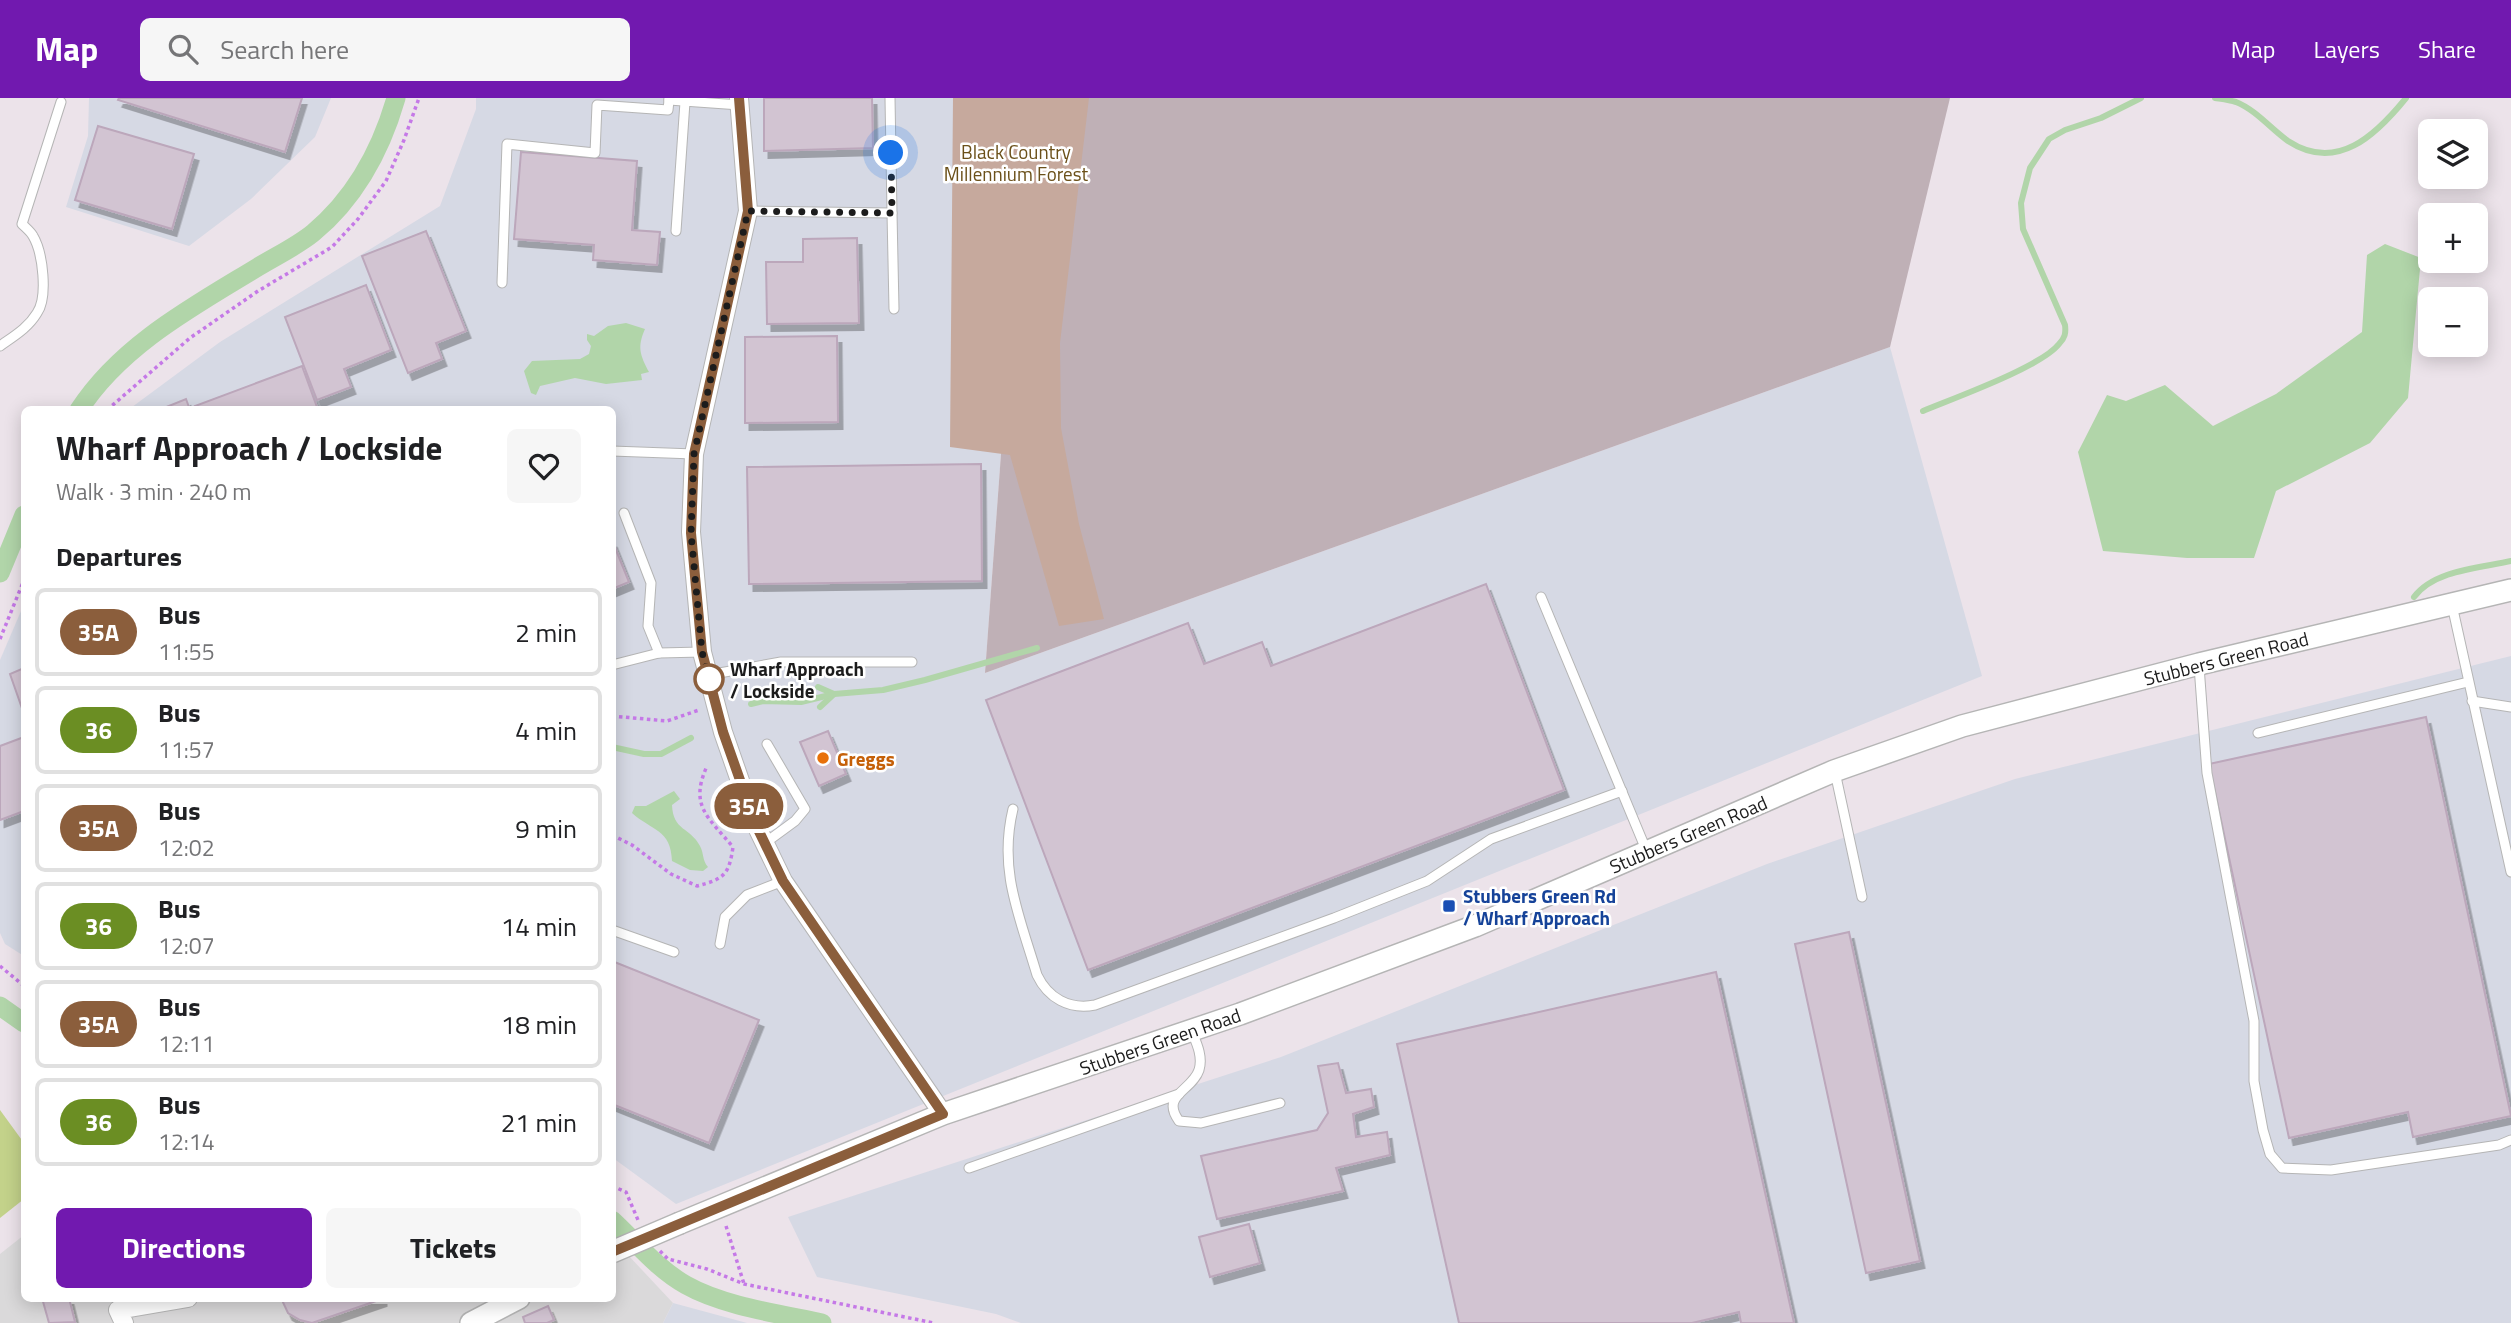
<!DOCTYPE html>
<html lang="en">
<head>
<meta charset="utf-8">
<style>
  :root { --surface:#fff; --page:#f6f6f6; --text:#202124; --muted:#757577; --line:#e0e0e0; --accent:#7119af }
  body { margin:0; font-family:"Titillium Web",sans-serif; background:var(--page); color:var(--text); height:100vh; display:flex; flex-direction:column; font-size:26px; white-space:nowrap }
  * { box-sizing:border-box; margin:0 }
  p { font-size:23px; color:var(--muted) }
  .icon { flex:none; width:38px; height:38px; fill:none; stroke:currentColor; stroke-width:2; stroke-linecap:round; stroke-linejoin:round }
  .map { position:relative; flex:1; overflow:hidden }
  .sheet { position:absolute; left:21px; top:308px; width:595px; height:896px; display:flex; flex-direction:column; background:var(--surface); border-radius:10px; box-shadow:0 4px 18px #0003 }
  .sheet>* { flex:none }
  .badge { padding:0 14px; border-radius:23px; font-size:24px; line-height:46px }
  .buttons { position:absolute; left:2418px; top:21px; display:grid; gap:14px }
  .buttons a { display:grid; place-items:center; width:70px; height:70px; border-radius:10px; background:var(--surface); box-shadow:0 4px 18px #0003; font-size:35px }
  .you { position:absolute; width:35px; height:35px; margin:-18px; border:5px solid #fff; border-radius:50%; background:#1a73e8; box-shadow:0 0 0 10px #1a73e833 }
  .map>.badge { position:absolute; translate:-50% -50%; box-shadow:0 0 0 4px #fff }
  h2 { padding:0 35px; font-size:26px; line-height:63px }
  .round { display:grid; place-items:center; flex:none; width:74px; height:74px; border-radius:10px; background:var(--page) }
  .headline { display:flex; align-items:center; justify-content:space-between; height:119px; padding:0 35px }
  h1 { font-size:33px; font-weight:700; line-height:52px }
  .cta { display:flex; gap:14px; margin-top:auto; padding:14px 35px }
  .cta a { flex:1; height:80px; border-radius:10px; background:var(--accent); color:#fff; font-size:28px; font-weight:700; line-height:80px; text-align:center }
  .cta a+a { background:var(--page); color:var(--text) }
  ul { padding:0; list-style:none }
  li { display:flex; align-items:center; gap:21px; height:88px; margin:0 14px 10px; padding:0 21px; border:4px solid var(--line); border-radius:10px }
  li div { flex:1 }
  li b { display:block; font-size:26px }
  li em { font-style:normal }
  li .badge { min-width:77px; font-weight:700; text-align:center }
  header { display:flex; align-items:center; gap:42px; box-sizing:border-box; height:98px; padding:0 35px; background:var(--accent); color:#fff }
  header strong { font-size:33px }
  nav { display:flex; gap:38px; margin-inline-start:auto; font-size:24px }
  .search { width:490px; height:63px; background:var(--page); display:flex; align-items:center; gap:18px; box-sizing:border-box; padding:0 24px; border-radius:10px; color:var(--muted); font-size:26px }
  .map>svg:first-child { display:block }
  .residential { fill:#dad9da }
  .industrial { fill:#d6d9e4 }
  .construction { fill:#bfb0b6 }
  .forest { fill:#c6a99d }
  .pitch { fill:#c3d28a }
  .water { fill:#b1d5a9 }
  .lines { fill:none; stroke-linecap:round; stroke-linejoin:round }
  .stream { stroke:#b1d5a9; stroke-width:6 }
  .canal { stroke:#b1d5a9; stroke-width:19 }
  .building { fill:#d2c4d2; stroke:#bca7bb; stroke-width:2; filter:url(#shadow) }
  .service-casing { stroke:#b5b5b5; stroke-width:11 }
  .minor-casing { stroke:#b5b5b5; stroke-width:20 }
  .tertiary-casing { stroke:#b5b5b5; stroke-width:24 }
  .path { stroke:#c579e7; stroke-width:3.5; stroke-dasharray:3.5 3.5; stroke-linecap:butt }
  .service { stroke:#fff; stroke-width:9 }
  .minor { stroke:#fff; stroke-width:18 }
  .tertiary { stroke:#fff; stroke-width:21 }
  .tertiary-bridge-casing { stroke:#b5b5b5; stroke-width:24; stroke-linecap:butt }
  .tertiary-bridge { stroke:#fff; stroke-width:21 }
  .line-casing { stroke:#fff; stroke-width:16 }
  .line { stroke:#8b5e3c; stroke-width:10 }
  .walk { stroke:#1c1c1c; stroke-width:7; stroke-dasharray:0 12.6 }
  .stop-dot { fill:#fff; stroke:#8b5e3c; stroke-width:3.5 }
  .food-dot { fill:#e8710a; stroke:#fff; stroke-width:2.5 }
  .transit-dot { fill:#1a4fb4; stroke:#fff; stroke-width:2.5 }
  .labels { text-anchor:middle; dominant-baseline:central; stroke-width:5; stroke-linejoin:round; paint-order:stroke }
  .park-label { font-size:19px; fill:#6b5019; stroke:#fff }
  .street-label { font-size:19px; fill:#1c1c1c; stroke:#fff }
  .stop-label { font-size:19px; font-weight:bold; fill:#1c1c1c; stroke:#fff; text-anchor:start }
  .food-label { font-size:19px; font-weight:bold; fill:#c56008; stroke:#fff; text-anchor:start }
  .transit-label { font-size:19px; font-weight:bold; fill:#164399; stroke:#fff; text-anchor:start }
</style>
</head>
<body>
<header>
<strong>Map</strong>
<div class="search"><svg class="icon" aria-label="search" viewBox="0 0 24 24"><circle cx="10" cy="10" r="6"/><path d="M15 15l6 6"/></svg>Search here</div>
<nav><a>Map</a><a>Layers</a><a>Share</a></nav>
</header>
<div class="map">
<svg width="2511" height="1225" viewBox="0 0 2511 1225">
  <defs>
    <filter id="shadow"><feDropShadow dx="4.5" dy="7" stdDeviation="0" flood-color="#0004"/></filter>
  </defs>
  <rect width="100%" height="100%" fill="#ece3ea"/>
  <path class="residential" d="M 24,1137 L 24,1200 L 612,1200 L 613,1141 L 673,1205 L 663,1225 L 0,1225 L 0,1156 Z"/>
  <g class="industrial">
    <path d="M 89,0 L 331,0 L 315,39 L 251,101 L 189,148 L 66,109 L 88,38 Z"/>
    <path d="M 476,0 L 1027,0 L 985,575 L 1890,249 L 1982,578 L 676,1106 L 613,1060 L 612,312 L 128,312 L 220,244 L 440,108 L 476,11 Z"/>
    <path d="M 24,506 L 24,858 L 5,846 L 0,835 L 0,562 Z"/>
    <path d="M 2511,558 L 2511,1225 L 1021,1225 L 996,1216 L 817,1179 L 788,1119 L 1281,959 L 1767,766 L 2015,681 Z"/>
    <path d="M 673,1205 L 747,1225 L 663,1225 Z"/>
  </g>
  <path class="construction" d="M 1027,0 L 1950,0 L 1890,249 L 985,575 Z"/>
  <path class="forest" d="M 953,0 L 1089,0 L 1060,245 L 1061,330 L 1079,426 L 1104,521 L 1059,528 L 1010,357 L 950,349 Z"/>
  <path class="pitch" d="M 0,1012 L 24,1045 L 24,1101 L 0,1120 Z"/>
  <g class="water">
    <path d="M 2385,146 L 2421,160 L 2408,300 L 2370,345 L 2276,393 L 2254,460 L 2187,460 L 2103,453 L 2078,354 L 2107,297 L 2126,303 L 2165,287 L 2213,328 L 2276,296 L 2362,234 L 2367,157 Z"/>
    <path d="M 626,225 L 645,231 C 637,249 640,257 649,274 L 641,276 L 642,282 L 606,286 L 575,280 L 540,288 L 536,297 L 531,295 L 524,273 L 532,263 L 580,261 L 589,256 L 591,248 L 587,242 L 587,236 L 594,238 L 608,228 Z"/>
    <path d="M 674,693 L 680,701 L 672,707 C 673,733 690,729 700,748 C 704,755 702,762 708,769 L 703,773 L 690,772 L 672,763 C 671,731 652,733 632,715 L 635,708 L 646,708 Z"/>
  </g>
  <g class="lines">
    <g class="stream">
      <path d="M 2215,0 C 2221,1 2229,2 2236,4 C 2256,12 2271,31 2288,43 C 2337,75 2376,37 2406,0"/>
      <path d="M 1923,313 C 1954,300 2041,269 2059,246 C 2065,240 2066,235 2065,227 L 2023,131 L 2021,105 L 2030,70 L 2049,41 L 2065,32 L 2101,20 L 2141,0"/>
      <path d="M 2414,499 C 2434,472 2480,470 2511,463"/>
      <path d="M 818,589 L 834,596 L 820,609"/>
      <path d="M 751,606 L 763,603 L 801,604 L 834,596 L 883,592 L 925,582 L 1037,550"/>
      <path d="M 612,649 L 644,656 L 661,656 L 691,640"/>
    </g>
    <g class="canal">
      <path d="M 79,312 C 121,247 194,208 258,169 C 276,158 297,148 313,135 C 355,100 381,52 396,0"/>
      <path d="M 0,475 L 24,417"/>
      <path d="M 0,908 L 24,925"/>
      <path d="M 612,1122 C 636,1144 657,1171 686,1187 C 723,1208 780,1216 822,1225"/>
    </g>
  </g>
  <g class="building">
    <path d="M 119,0 L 302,0 L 285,54 L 118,2 Z"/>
    <path d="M 764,0 L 872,0 L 873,50 L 764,53 Z"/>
    <path d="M 98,28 L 194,56 L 172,131 L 75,102 Z"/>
    <path d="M 521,54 L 637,63 L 632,132 L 660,134 L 657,167 L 593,162 L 594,147 L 514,141 Z"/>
    <path d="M 426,133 L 466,233 L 436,245 L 442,261 L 408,275 L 362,158 Z"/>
    <path d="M 857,140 L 859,225 L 767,226 L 766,164 L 803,164 L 803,141 Z"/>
    <path d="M 366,187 L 391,252 L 344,271 L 351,289 L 317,302 L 285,219 Z"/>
    <path d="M 837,238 L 838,324 L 745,325 L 745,239 Z"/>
    <path d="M 302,268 L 318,312 L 197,312 L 195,308 Z"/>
    <path d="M 186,301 L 190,312 L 159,312 Z"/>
    <path d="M 981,366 L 982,483 L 749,486 L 747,369 Z"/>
    <path d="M 612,442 L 629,484 L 612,491 Z"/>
    <path d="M 1486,486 L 1564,692 L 1088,872 L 986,602 L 1188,525 L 1204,566 L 1262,544 L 1271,568 Z"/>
    <path d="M 24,570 L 24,616 L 10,576 Z"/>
    <path d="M 2426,619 L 2511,1018 L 2413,1039 L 2408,1014 L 2289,1040 L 2209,666 Z"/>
    <path d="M 828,633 L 846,676 L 819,688 L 800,644 Z"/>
    <path d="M 24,639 L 24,713 L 0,722 L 0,648 Z"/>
    <path d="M 1849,834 L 1920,1163 L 1866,1175 L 1795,846 Z"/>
    <path d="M 612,863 L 759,922 L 709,1045 L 612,1006 Z"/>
    <path d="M 1716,874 L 1794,1225 L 1741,1225 L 1739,1214 L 1692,1225 L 1459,1225 L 1397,946 Z"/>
    <path d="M 1338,965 L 1346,995 L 1371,991 L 1374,1009 L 1353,1016 L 1356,1039 L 1387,1034 L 1390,1057 L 1336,1070 L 1343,1093 L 1217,1121 L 1201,1058 L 1317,1032 L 1328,1015 L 1318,968 Z"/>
    <path d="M 1249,1126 L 1260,1165 L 1210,1179 L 1199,1139 Z"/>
    <path d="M 42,1200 L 69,1200 L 75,1224 L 49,1225 Z"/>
    <path d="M 281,1200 L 382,1200 L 382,1201 L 312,1225 L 300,1222 L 288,1215 Z"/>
    <path d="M 548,1208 L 554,1222 L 547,1225 L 525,1225 L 523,1219 Z"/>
  </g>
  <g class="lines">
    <defs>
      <g id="service">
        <path d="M 669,0 L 669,2 L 740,7"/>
        <path d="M 748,113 L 892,115 L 890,0"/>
        <path d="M 892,115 L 894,211"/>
        <path d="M 676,133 L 685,4"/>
        <path d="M 502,185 L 507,46 L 595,55 L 597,7 L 668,12 L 669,2"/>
        <path d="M 0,248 C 14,238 28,230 37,215 C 48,199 43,155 33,138 C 31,134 26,130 22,126 L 61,4"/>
        <path d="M 612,353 L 694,356"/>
        <path d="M 624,415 L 651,485 L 648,528 L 659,555"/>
        <path d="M 1541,499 L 1647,754"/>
        <path d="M 2452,507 L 2511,774"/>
        <path d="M 612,567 L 659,555 L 702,554"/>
        <path d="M 2199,568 L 2207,675 L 2254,923 L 2254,983 L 2263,1032 L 2270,1056 L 2282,1070 L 2331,1072 L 2499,1047 L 2511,1042"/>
        <path d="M 708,577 L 781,564 L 912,564"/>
        <path d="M 2472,603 L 2511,609"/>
        <path d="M 2258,635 L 2468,584"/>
        <path d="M 1835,674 L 1862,799"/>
        <path d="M 1013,711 C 998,773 1020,819 1037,877 C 1048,900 1069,912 1095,907 L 1334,820 L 1427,783 L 1491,741 L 1622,693"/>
        <path d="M 765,745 L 795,723 L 805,711 L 767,646"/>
        <path d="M 612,832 L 674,854"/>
        <path d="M 720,846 L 725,819 L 747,797 L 783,783"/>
        <path d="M 1192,934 C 1197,946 1203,959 1199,972 C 1192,993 1160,997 1179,1023 L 1201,1025 L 1280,1005"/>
        <path d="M 969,1070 L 1179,996"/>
      </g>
      <g id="minor">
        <path d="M 739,0 L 748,113 L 694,356 L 691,434 L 702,554 L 723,634 L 754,723 L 783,783 L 943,1016"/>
        <path d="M 124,1225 L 118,1212 L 188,1200"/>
      </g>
      <g id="tertiary">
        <path d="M 680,1125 L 943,1016 L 1240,916 L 1475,828 L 1834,673 L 1962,628 L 2199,566 L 2511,492"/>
        <path d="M 471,1225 L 519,1200"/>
      </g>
    </defs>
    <use href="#service" class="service-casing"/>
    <use href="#minor" class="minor-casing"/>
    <use href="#tertiary" class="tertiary-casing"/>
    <g class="path">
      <path d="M 107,312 L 190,240 L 258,193 L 332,149 L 358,121 L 386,83 L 404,42 L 419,0"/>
      <path d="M 0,541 L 24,482"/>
      <path d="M 612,618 L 667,623 L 699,612"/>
      <path d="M 612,737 L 632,747 L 671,776 L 697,788 C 724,781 729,777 733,749 C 708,719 689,708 707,668"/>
      <path d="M 0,868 L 24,888"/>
      <path d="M 612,1088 L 626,1094 L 638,1122"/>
      <path d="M 726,1128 L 744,1186"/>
      <path d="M 660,1153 L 668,1161 L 707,1171 L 744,1186 L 934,1225"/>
    </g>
    <use href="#service" class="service"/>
    <use href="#minor" class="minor"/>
    <use href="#tertiary" class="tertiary"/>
    <defs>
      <path id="tertiary-bridge" d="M 612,1154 L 680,1125"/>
    </defs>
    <use href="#tertiary-bridge" class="tertiary-bridge-casing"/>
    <use href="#tertiary-bridge" class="tertiary-bridge"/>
  </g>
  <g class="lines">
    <defs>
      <path id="line" d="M 612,1154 L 943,1016 L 783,783 L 754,723 L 746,699 L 723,634 L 702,554 L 691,435 L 694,356 L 748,113 L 739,0"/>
    </defs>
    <use href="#line" class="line-casing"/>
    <use href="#line" class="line"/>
    <path class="walk" d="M 709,581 L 702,554 L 691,435 L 694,356 L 748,113 L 892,115 L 891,55"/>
  </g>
  <circle class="stop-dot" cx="709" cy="581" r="14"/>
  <circle class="food-dot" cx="823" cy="660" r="7"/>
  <rect class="transit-dot" x="1442" y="801" width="14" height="14" rx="3.5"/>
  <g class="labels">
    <g class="park-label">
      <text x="1016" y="53">Black Country<tspan x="1016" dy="22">Millennium Forest</tspan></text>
    </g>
    <g class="street-label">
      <text transform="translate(2226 560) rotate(-14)">Stubbers Green Road</text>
      <text transform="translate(1688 736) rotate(-23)">Stubbers Green Road</text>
      <text transform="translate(1160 943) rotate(-19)">Stubbers Green Road</text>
    </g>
    <g class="stop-label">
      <text x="730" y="570">Wharf Approach<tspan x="730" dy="22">/ Lockside</tspan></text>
    </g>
    <g class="food-label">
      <text x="837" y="660">Greggs</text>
    </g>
    <g class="transit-label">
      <text x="1463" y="797">Stubbers Green Rd<tspan x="1463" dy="22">/ Wharf Approach</tspan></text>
    </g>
  </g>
</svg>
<div class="buttons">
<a><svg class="icon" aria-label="layers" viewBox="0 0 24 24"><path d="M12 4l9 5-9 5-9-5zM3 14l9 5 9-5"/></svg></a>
<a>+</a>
<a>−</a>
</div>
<div class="you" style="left:891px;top:55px"></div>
<b class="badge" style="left:749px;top:708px;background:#8b5e3c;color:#fff">35A</b>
<section class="sheet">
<div class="headline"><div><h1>Wharf Approach / Lockside</h1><p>Walk · 3 min · 240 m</p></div><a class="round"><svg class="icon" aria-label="heart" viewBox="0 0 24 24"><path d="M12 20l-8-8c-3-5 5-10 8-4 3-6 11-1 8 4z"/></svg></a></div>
<h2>Departures</h2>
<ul>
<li><span class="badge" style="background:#8b5e3c;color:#fff">35A</span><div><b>Bus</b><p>11:55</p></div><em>2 min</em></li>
<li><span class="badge" style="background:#6b8e23;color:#fff">36</span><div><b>Bus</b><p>11:57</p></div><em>4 min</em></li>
<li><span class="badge" style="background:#8b5e3c;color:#fff">35A</span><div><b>Bus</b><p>12:02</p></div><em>9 min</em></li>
<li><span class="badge" style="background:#6b8e23;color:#fff">36</span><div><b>Bus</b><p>12:07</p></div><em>14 min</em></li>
<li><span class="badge" style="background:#8b5e3c;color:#fff">35A</span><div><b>Bus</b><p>12:11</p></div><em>18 min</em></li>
<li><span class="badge" style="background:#6b8e23;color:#fff">36</span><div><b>Bus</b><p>12:14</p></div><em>21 min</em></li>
</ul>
<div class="cta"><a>Directions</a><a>Tickets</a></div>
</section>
</div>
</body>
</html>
